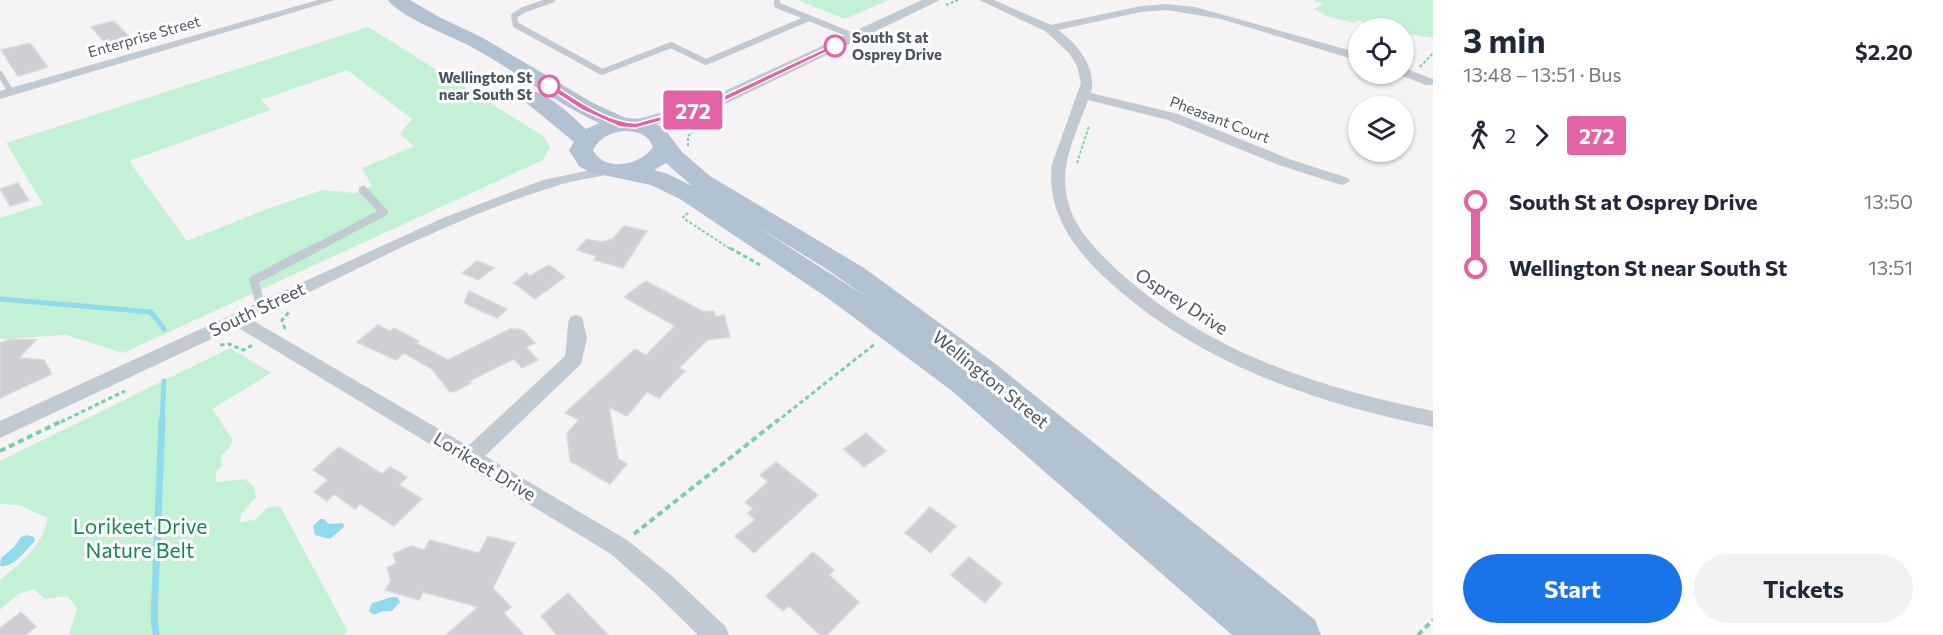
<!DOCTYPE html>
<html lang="en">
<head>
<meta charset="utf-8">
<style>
  :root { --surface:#fff; --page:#f2f2f3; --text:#1f2937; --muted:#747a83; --accent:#1a73e8 }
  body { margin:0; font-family:Commissioner,sans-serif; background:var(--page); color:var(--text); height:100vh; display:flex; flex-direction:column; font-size:22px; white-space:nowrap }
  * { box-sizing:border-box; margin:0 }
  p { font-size:20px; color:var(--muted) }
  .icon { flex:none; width:33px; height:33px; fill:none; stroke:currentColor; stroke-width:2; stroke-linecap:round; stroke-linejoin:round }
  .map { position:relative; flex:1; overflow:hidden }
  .drawer { display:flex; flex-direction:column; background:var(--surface); width:510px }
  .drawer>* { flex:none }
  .badge { padding:0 12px; border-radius:4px; font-size:21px; line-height:39px }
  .fabs { position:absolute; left:1348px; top:18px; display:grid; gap:12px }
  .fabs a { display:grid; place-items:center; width:66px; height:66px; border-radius:50%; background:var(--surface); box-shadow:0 2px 4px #0004; font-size:30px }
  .map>.badge { position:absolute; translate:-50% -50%; box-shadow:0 0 0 3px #fff }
  .legs { display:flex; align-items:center; gap:9px; height:66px; padding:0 30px; font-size:20px }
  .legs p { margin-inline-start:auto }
  .headline { display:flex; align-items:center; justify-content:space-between; height:102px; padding:0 30px }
  h1 { font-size:33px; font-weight:700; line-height:45px }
  .button { display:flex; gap:12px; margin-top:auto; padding:12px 30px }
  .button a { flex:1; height:69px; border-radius:36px; background:var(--accent); color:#fff; font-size:24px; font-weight:700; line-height:69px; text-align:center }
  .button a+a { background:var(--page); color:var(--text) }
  ul { padding:0 30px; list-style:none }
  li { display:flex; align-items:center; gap:21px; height:66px; font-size:22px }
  li i { display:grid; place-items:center; width:9px; height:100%; margin:0 8px; background:currentColor }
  li i::after { content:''; width:15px; height:15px; margin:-8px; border:4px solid; border-radius:50%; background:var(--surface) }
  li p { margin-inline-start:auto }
  li:first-child i { background:linear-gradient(#0000 50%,currentColor 0) }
  li:last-child i { background:linear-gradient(currentColor 50%,#0000 0) }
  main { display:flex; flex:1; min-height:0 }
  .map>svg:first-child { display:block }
  .green { fill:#c3f1d5; fill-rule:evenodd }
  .water { fill:#90daee }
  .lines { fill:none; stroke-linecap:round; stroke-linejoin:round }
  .stream-far1 { stroke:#90daee; stroke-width:5 }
  .stream { stroke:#90daee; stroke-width:7 }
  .building { fill:#cdcfd5; stroke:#d7d9de; stroke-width:1.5 }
  .path-far2 { stroke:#7ad0a6; stroke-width:2; stroke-dasharray:3 2; stroke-linecap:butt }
  .path-far1 { stroke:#7ad0a6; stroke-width:3; stroke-dasharray:4.5 3; stroke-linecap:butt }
  .path { stroke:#7ad0a6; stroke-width:4; stroke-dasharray:6 4; stroke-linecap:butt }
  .service-far2 { stroke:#c1cad2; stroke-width:6 }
  .service-far1 { stroke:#c1cad2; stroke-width:8 }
  .service { stroke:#c1cad2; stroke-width:9 }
  .minor { fill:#c1cad2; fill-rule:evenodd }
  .tertiary { fill:#c1cad2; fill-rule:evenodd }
  .primary { fill:#b3c2d1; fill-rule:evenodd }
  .line-1 { fill:#e463a4; stroke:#fff; stroke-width:1.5 }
  .stop-1-dot { fill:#fff; stroke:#e463a4; stroke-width:3 }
  .labels { text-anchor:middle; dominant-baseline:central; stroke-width:6; stroke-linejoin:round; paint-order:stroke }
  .far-street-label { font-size:15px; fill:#4a5661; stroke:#fff }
  .far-stop-label { font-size:15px; font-weight:bold; fill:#4a5661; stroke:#fff; text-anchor:start }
  .street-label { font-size:18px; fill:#4a5661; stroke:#fff }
  .near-park-label { font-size:21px; fill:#17864f; stroke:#fff }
</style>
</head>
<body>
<main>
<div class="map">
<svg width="1433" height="635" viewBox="0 0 1433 635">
  <rect width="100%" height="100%" fill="#f5f3f3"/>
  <g class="green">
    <path d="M 797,0 L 889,0 L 845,19 Z"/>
    <path d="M 1312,0 L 1433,0 L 1433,38 L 1404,33 L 1404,28 L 1391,28 L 1375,24 L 1373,28 L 1365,28 L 1368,24 L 1359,20 L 1355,23 L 1327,16 L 1314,9 L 1323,4 Z"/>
    <path d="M 368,27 L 543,136 L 550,147 L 543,160 L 123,353 L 66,335 L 0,339 L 0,218 L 43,204 L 6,143 ZM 347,70 L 412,119 L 400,134 L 414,146 L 362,168 L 372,186 L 355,193 L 322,190 L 264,210 L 187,241 L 129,161 L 271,110 L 261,100 Z"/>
    <path d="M 230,348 L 271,373 L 212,409 L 233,440 L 229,448 L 221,456 L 222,465 L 216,472 L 216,482 L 244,479 L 254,486 L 256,497 L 241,515 L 240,523 L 256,519 L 267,508 L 280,506 L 347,630 L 345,635 L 69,635 L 77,608 L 67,596 L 45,599 L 34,589 L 18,594 L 0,610 L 0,580 C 20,563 44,546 47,518 L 20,505 L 0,504 L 0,461 Z"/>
  </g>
  <g class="water">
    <path d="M 320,519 L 324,519 L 329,524 L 343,523 L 344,527 L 330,539 L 315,535 L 313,526 Z"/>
    <path d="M 27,535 L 34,537 L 35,541 C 25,551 14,568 0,566 L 1,558 L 14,547 L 21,537 Z"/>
    <path d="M 392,597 L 397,597 L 400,602 L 392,611 L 383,611 L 374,615 L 369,611 L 372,603 Z"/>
  </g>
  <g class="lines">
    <g class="stream-far1">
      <path d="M 0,299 L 151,312 L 164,329"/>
      <path d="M 162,422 L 164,381"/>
    </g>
    <path class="stream" d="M 156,635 L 154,619 L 162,420"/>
  </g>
  <g class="building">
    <path d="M 114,21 L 135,43 L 113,49 L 108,46 L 91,27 Z"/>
    <path d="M 30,43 L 48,67 L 18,76 L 1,50 Z"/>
    <path d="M 18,183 L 29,200 L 10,206 L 0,189 Z"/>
    <path d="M 624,226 L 647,231 L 623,268 L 594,260 L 596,256 L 577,250 L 587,239 L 601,242 L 613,239 Z"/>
    <path d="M 477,261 L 494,268 L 478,280 L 462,273 Z"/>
    <path d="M 549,265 L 565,277 L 535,299 L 514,283 L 526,273 L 530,276 Z"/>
    <path d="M 646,281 L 704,312 L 714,311 L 715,317 L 724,315 L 730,337 L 707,340 L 679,368 L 685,371 L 659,398 L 647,392 L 627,416 L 609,407 L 618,459 L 627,464 L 610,484 L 570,461 L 567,433 L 579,420 L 565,413 L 635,349 L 646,355 L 675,326 L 624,297 Z"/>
    <path d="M 469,291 L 507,309 L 497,318 L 464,303 Z"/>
    <path d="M 378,325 L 390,331 L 394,328 L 419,341 L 416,343 L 448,360 L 510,329 L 518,329 L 524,331 L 535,343 L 526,347 L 538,360 L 522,368 L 514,359 L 469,381 L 471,383 L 456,391 L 450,392 L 432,369 L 404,353 L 396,360 L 357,342 Z"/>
    <path d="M 10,339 L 36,340 L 19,358 L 44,360 L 52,374 L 0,398 L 0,343 Z"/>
    <path d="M 866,433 L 886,451 L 864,467 L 844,449 Z"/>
    <path d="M 339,447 L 382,474 L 390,467 L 407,477 L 399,485 L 422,499 L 394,526 L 360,504 L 355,509 L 334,494 L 327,501 L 314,492 L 328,480 L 313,470 Z"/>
    <path d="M 776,462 L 818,495 L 754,553 L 735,536 L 755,520 L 748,513 L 753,509 L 745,502 L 768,482 L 760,475 Z"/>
    <path d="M 930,507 L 956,526 L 931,553 L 905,533 Z"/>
    <path d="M 488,536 L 515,543 L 493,588 L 511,607 L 504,613 L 524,635 L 446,635 L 478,607 L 423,592 L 419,600 L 385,590 L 391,581 L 387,568 L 396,563 L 393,554 L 411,546 L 424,550 L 430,540 L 479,553 Z"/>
    <path d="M 813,552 L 834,570 L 829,575 L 859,602 L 827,635 L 820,635 L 789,606 L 783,611 L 766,596 Z"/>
    <path d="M 969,557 L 1002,583 L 985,603 L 951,575 Z"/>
    <path d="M 568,593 L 608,635 L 557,635 L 541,616 Z"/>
    <path d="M 21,612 L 36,627 L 25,635 L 0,635 L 0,628 Z"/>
  </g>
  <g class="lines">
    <g class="path-far2">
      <path d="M 946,5 L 958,0"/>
      <path d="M 1420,67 L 1433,53"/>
      <path d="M 688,146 L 688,136 L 705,121"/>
      <path d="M 1077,163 L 1089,126"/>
      <path d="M 688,213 L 683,217 L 686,220 L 732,250"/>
    </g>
    <g class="path-far1">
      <path d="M 730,248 L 762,266"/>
      <path d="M 285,329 L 282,320 L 289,312"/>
      <path d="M 220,345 L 229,344 L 243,350 L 253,345"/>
      <path d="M 61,422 L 125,391"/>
      <path d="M 776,422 L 876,343"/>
    </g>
    <g class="path">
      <path d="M 0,451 L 64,420"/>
      <path d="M 634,534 L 778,420"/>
      <path d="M 1418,635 L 1433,620"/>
    </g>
    <g class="service-far2">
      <path d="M 552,0 L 523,10 L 514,16 L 516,25 L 602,72 L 671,45 L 706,62 L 809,18 L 856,37"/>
      <path d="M 777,0 L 777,5 L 809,18"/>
      <path d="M 0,74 L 11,92"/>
    </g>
    <path class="service-far1" d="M 312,250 L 384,212 L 363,190"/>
    <path class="service" d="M 261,308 L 254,280 L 315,248"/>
    <g class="minor">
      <path d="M 318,0 L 335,0 L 0,99 L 0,91 Z"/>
      <path d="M 979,0 L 994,0 L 1051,25 L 1141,6 L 1167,4 L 1195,7 L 1359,53 L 1359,61 L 1221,19 L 1167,10 L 1141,12 L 1058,30 C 1078,44 1097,68 1091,93 L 1178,114 L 1289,159 L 1348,178 L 1350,181 L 1343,185 L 1338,184 L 1279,165 L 1168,120 L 1088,100 C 1078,129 1061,160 1066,192 C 1070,224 1095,249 1117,270 C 1206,351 1317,388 1433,411 L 1433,427 C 1311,402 1194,362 1102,275 C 1071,245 1046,209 1052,164 L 1081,83 L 1077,66 L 1069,53 L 1045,31 Z"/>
      <path d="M 1404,68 L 1433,79 L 1433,85 L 1426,85 L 1400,75 L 1404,74 Z"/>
      <path d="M 610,166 L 615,167 L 617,170 L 615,173 C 594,178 573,180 553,187 C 449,219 351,273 252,320 L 468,446 L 565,356 C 567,347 567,321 570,317 L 576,315 L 582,317 L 587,338 L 581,364 L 485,456 L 627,540 L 672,576 L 725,626 L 729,635 L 698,635 L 654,592 L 611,554 L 237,327 L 0,438 L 0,421 L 443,218 L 543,180 Z"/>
    </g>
    <path class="tertiary" d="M 922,0 L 940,0 L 715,109 L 636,130 L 630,129 L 627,125 L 630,121 L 703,101 Z"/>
    <path class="primary" d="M 388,0 L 410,0 L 439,17 L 483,38 L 593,103 L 626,118 L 639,119 L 663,127 L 682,152 L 710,176 L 864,268 L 993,362 L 1315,620 L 1321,635 L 1232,635 L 952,391 L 829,299 L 680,199 L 651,185 L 589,172 L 579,166 L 569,150 L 574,142 L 517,95 L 520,90 C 541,85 571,115 586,129 L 599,123 C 553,102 513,69 468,45 C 448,35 400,17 388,0 ZM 624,131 C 638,131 648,134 653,147 C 641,165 604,173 593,150 C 599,138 611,132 624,131 ZM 666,163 L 692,186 L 668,174 L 654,170 ZM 753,224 L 825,268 L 865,296 Z"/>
  </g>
  <path class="line-1" d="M 832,45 L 839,46 L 712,107 L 636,128 L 620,127 L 582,110 L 545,86 L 552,84 C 576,99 606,122 636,123 L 706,104 Z"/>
  <g class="stop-1-dot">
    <circle cx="835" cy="46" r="10"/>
    <circle cx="549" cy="86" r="10"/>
  </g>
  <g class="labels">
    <g class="far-street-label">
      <text transform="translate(144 36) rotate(-16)">Enterprise Street</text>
      <text transform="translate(1220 119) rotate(21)">Pheasant Court</text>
    </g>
    <g class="far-stop-label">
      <text x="852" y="37">South St at<tspan x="852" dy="17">Osprey Drive</tspan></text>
      <text x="532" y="77" text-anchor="end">Wellington St<tspan x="532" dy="17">near South St</tspan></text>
    </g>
    <g class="street-label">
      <text transform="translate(1182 301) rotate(33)">Osprey Drive</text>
      <text transform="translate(257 309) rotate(-25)">South Street</text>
      <text transform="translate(991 379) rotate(39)">Wellington Street</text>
      <text transform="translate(485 466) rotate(31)">Lorikeet Drive</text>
    </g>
    <g class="near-park-label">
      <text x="140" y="525">Lorikeet Drive<tspan x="140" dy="24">Nature Belt</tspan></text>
    </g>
  </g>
</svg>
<div class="fabs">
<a><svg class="icon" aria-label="locate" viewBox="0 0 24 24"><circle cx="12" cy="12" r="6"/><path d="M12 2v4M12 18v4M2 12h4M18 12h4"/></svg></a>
<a><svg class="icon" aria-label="layers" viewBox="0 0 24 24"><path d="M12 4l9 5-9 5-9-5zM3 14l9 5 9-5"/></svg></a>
</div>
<b class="badge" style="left:693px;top:110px;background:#e463a4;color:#fff">272</b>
</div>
<section class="drawer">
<div class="headline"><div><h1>3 min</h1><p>13:48 – 13:51 · Bus</p></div><b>$2.20</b></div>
<div class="legs"><svg class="icon" aria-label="walk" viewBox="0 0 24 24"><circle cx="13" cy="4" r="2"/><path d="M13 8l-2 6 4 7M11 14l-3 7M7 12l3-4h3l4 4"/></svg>2<svg class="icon" aria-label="forward" viewBox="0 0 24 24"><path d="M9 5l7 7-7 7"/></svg><b class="badge" style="background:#e463a4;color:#fff">272</b></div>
<ul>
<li><i style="color:#e463a4"></i><b>South St at Osprey Drive</b><p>13:50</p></li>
<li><i style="color:#e463a4"></i><b>Wellington St near South St</b><p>13:51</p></li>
</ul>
<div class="button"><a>Start</a><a>Tickets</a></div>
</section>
</main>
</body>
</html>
